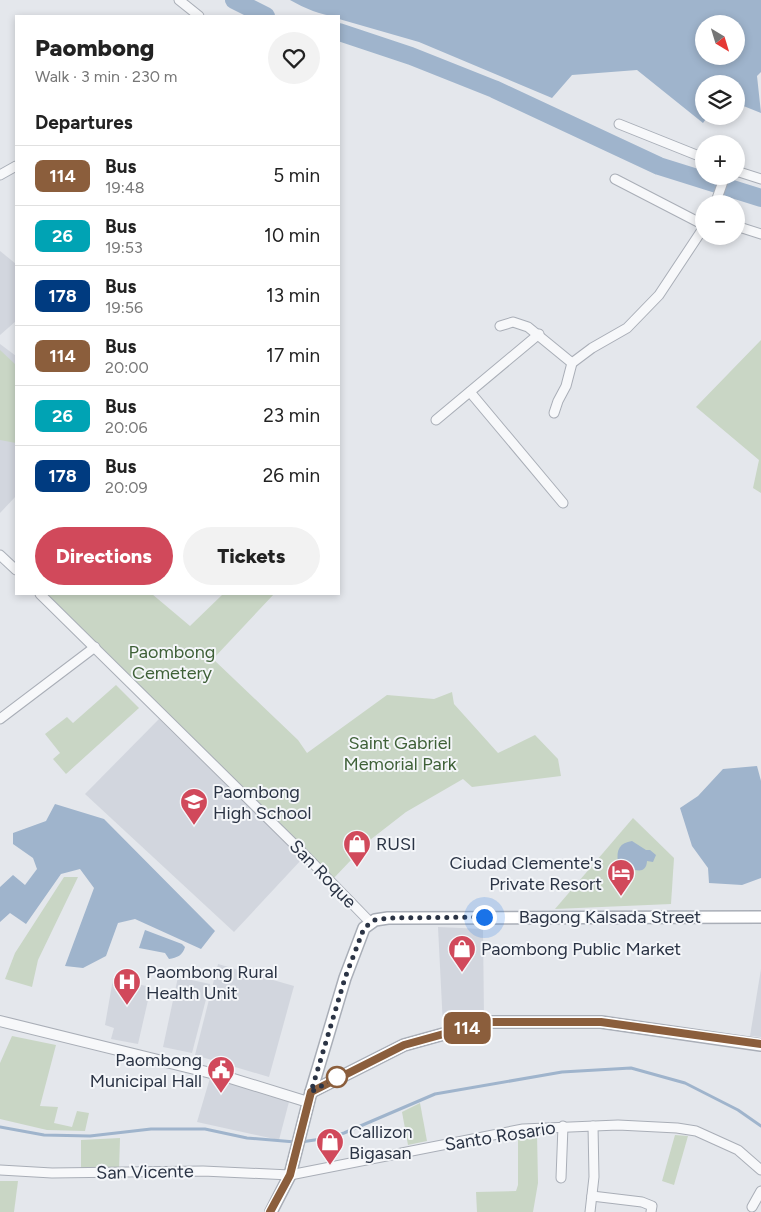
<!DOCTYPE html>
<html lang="en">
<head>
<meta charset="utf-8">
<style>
  :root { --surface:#fff; --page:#f2f2f2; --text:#222; --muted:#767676; --line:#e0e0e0; --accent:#d1495b }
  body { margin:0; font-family:Figtree,sans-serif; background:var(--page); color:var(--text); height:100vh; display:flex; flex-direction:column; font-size:19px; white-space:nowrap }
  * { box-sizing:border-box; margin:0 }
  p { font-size:16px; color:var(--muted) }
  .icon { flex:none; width:28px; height:28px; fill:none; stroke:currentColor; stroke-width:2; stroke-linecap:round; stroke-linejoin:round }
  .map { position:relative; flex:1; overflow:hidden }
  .panel { position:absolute; left:15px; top:15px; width:325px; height:580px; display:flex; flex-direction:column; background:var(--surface); border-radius:0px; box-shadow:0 2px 8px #0003 }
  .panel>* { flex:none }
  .badge { padding:0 10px; border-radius:8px; font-size:18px; line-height:32px }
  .needle { width:32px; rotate:142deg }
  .buttons { position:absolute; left:695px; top:15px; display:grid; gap:10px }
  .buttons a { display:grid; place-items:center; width:50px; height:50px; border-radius:50%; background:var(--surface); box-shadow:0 2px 8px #0003; font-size:25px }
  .you { position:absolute; width:25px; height:25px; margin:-12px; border:4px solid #fff; border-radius:50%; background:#1a73e8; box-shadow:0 0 0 8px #1a73e833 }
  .map>.badge { position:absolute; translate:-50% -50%; box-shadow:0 0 0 2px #fff }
  h2 { padding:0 20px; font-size:19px; line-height:45px }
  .round { display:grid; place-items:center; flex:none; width:52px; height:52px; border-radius:26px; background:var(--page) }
  .headline { display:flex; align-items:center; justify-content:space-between; height:85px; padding:0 20px }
  h1 { font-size:24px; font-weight:800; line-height:38px }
  .cta { display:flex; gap:10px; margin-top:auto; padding:10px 20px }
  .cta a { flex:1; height:58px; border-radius:30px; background:var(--accent); color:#fff; font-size:20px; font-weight:800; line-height:58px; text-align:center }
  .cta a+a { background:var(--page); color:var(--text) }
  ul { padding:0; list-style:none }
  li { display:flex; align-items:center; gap:15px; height:60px; padding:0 20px; border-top:1px solid var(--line) }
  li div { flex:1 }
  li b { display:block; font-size:19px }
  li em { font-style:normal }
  li .badge { min-width:55px; font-weight:700; text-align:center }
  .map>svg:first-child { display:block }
  .built { fill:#d2d6de }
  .green { fill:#c9d6c5 }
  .water { fill:#9fb4cc; fill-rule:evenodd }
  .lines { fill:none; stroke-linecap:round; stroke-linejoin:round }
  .stream { stroke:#9fb4cc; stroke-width:3 }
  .river { stroke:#9fb4cc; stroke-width:18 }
  .minor-casing { stroke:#a9aeb7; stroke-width:11 }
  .tertiary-casing { stroke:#a9aeb7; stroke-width:12 }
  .secondary-casing { stroke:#a9aeb7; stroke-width:14 }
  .minor { stroke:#f7f8fa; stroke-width:9 }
  .tertiary { stroke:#f7f8fa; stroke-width:10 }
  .secondary { stroke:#fff; stroke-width:11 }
  .line-casing { stroke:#fff; stroke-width:11 }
  .line { stroke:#8b5e3c; stroke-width:8 }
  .walk { stroke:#2b3445; stroke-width:5; stroke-dasharray:0 9 }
  .stop-dot { fill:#fff; stroke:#8b5e3c; stroke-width:2.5 }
  .labels { text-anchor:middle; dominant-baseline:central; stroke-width:4; stroke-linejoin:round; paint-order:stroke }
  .park-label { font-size:18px; fill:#3f6138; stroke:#f4f6f9 }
  .poi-label { font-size:18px; fill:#2b3445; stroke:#f4f6f9; text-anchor:start }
  .street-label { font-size:18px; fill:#2b3445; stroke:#f4f6f9 }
</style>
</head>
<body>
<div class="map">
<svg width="761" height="1212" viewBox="0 0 761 1212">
  <rect width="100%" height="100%" fill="#e4e7ec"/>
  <g class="built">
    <path d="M 0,251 L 16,264 L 16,321 L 0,335 Z"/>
    <path d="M 0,344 L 16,356 L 16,496 L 0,513 Z"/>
    <path d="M 159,719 L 302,859 L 234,932 L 85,794 Z"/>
    <path d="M 438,927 L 483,929 L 484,1018 L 443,1026 Z"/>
    <path d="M 218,964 L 294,986 L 269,1077 L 195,1055 Z"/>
    <path d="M 761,969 L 761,1037 L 750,1036 Z"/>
    <path d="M 178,977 L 210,984 L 192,1053 L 163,1047 Z"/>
    <path d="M 113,979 L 151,987 L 138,1044 L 111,1039 L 114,1028 L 105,1025 Z"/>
    <path d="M 210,1078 L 290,1098 L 279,1140 L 197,1122 Z"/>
  </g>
  <g class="green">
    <path d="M 761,340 L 761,493 L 753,488 L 759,460 L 696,407 Z"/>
    <path d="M 0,350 L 16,365 L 16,443 L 0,440 Z"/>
    <path d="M 44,594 L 152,594 L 190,626 L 223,594 L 274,594 L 213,659 L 298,740 L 307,753 L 387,695 L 434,699 L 452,692 L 454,704 L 498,753 L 535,735 L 558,759 L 561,776 L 472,787 L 463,779 L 406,812 L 370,840 L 333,879 L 289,832 Z"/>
    <path d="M 116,685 L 139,708 L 66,774 L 53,759 L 60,753 L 45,734 L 67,717 L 73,723 Z"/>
    <path d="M 633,818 L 674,858 L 671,904 L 555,909 Z"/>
    <path d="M 64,877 L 78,877 L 38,960 L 32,987 L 5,979 L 15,953 Z"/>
    <path d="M 12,1036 L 56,1045 L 40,1106 L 58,1107 L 54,1123 L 72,1127 L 77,1111 L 89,1113 L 85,1131 L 47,1130 L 0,1119 L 0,1063 Z"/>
    <path d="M 420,1103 L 427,1141 L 408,1145 L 402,1112 Z"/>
    <path d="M 537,1133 L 538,1183 L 533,1212 L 477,1212 L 476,1192 L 516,1191 L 518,1185 L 518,1135 Z"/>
    <path d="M 675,1135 L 688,1136 L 674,1185 L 662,1181 Z"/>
    <path d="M 120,1138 L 119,1171 L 81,1171 L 81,1140 Z"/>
    <path d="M 0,1181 L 18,1181 L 14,1212 L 0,1212 Z"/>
  </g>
  <g class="water">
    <path d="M 290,0 L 761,0 L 761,72 L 757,76 L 761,113 L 736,103 L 736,84 L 704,84 L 704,116 L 708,116 L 703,123 L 637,70 L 572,75 L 552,98 L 419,42 L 339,19 L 339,16 C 320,16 305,8 290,0 ZM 704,24 L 736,24 L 736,56 L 704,56 Z"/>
    <path d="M 757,766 L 761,781 L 761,878 L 742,885 L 709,883 L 708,868 L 692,846 L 680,808 L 698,796 L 723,769 Z"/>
    <path d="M 55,804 L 104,819 L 215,931 L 201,949 L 135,919 L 118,923 L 106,956 L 83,968 L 65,966 L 94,888 L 80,869 L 61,874 L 26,924 L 10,913 L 0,922 L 0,887 L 13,875 L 25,885 L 37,869 L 33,858 L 13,844 L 13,833 L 46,821 Z"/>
    <path d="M 632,841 L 646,850 L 650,850 L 656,855 L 653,862 L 647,861 C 646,878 629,868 618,862 C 616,849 620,843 632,841 Z"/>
    <path d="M 145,930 L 182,944 L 185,947 C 183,955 177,958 169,959 L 165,953 L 139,948 Z"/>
  </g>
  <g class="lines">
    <g class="stream">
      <path d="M 0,1127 L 44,1135 L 90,1136 L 151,1129 L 205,1129 L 247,1138 L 295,1142"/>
      <path d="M 301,1142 L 328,1138 L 344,1133 L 435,1094 L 562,1072 L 631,1068 L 685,1083 L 738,1110 L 761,1126"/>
    </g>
    <g class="river">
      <path d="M 234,0 L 266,16"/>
      <path d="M 339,32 L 411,56 L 494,89 L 659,166 L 761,198"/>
    </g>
    <defs>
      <g id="minor">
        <path d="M 179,0 L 199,16"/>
        <path d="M 619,124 L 704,158"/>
        <path d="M 736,171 L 761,179"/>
        <path d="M 0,175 L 16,166"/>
        <path d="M 615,179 L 704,225"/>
        <path d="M 715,204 L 725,176"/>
        <path d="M 736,226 L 761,234"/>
        <path d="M 500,326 L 513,322 L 528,327 L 572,363 L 592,348 L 627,328 L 659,295 L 704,227"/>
        <path d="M 470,392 L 563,503"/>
        <path d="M 554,413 L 558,401 L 566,386 L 572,363"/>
        <path d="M 436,420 L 539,334"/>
        <path d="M 0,555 L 16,570"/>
        <path d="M 40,594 L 302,852 L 370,922"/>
        <path d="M 0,719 L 95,647"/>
        <path d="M 0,1170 L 52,1173 L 203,1171 L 290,1175 L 523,1129 L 618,1125 L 677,1128 L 696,1131 L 738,1150 L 761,1170"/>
        <path d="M 561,1178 L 563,1126"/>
        <path d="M 592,1196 L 642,1202 L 652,1206 L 651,1212"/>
        <path d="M 752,1207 L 761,1191"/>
        <path d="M 590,1212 L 594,1177 L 593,1126"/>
      </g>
      <path id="tertiary" d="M 0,1021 L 227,1077 L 308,1102"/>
      <g id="secondary">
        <path d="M 311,1092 L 404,1045 L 487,1022 L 601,1022 L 761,1045"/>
        <path d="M 271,1212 L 290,1175 L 311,1092 L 345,978 L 364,928 L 375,920 L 388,918 L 761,917"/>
      </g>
    </defs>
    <use href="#minor" class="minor-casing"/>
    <use href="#tertiary" class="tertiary-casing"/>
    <use href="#secondary" class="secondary-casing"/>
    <use href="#minor" class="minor"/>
    <use href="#tertiary" class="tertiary"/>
    <use href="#secondary" class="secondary"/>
  </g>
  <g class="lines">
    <defs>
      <path id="line" d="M 270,1212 L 290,1175 L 311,1092 L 404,1045 L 487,1022 L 601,1022 L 761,1044"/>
    </defs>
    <use href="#line" class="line-casing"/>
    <use href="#line" class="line"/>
    <path class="walk" d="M 337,1077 L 311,1092 L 345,978 L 364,928 L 375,920 L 388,918 L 484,917"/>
  </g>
  <defs>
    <symbol id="school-pin" viewBox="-11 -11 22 30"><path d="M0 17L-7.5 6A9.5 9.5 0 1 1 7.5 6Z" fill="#d1495b" stroke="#f4f6f9"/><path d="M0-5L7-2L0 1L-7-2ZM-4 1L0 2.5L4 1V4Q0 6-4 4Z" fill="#fff"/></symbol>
    <symbol id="shop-pin" viewBox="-11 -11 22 30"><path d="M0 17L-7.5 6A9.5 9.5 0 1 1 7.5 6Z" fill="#d1495b" stroke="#f4f6f9"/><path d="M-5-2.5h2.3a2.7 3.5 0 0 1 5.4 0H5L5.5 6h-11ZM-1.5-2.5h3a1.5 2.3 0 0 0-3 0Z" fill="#fff"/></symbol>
    <symbol id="hotel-pin" viewBox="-11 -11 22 30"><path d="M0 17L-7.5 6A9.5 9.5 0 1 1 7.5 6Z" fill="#d1495b" stroke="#f4f6f9"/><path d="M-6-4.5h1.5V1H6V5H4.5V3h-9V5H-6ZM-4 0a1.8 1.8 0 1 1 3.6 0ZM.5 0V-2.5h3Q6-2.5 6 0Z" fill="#fff"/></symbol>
    <symbol id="hospital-pin" viewBox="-11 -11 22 30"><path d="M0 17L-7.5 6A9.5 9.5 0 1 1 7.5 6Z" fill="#d1495b" stroke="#f4f6f9"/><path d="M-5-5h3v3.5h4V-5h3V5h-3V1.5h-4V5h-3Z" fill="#fff"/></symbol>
    <symbol id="civic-pin" viewBox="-11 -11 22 30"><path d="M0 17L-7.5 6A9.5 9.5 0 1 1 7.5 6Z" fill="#d1495b" stroke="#f4f6f9"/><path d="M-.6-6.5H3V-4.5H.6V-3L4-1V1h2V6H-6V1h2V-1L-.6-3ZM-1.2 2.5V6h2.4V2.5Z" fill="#fff"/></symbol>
  </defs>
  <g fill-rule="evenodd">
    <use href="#school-pin" x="178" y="786" width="32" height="43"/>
    <use href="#shop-pin" x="341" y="828" width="32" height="43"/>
    <use href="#hotel-pin" x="605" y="857" width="32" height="43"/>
    <use href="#shop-pin" x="446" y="933" width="32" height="43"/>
    <use href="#hospital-pin" x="111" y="966" width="32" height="43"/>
    <use href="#civic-pin" x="205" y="1054" width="32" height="43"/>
    <use href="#shop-pin" x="314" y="1126" width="32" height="43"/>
  </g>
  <circle class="stop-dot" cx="337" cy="1077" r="10"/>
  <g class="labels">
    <g class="park-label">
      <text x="172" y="652">Paombong<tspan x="172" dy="21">Cemetery</tspan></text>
      <text x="400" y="743">Saint Gabriel<tspan x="400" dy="21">Memorial Park</tspan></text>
    </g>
    <g class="poi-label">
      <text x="213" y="792">Paombong<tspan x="213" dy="21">High School</tspan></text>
      <text x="376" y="844">RUSI</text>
      <text x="602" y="863" text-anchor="end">Ciudad Clemente's<tspan x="602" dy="21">Private Resort</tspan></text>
      <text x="481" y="949">Paombong Public Market</text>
      <text x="146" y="972">Paombong Rural<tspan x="146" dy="21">Health Unit</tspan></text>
      <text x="202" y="1060" text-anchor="end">Paombong<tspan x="202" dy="21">Municipal Hall</tspan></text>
      <text x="349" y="1132">Callizon<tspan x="349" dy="21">Bigasan</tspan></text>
    </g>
    <g class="street-label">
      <text transform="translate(323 874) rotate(46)">San Roque</text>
      <text x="610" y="917">Bagong Kalsada Street</text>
      <text transform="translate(500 1136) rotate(-9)">Santo Rosario</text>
      <text transform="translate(145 1172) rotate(-1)">San Vicente</text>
    </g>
  </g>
</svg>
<div class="buttons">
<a><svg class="needle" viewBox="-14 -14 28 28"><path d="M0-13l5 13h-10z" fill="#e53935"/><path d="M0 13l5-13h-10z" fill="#767676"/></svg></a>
<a><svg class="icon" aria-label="layers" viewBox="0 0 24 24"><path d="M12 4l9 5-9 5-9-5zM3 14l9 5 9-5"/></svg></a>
<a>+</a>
<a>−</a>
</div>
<div class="you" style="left:484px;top:917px"></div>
<b class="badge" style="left:467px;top:1028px;background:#8b5e3c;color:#fff">114</b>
<section class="panel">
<div class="headline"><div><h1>Paombong</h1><p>Walk · 3 min · 230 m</p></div><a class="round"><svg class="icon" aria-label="heart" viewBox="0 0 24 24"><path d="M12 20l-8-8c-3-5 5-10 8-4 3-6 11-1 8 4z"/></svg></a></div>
<h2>Departures</h2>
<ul>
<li><span class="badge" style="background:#8b5e3c;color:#fff">114</span><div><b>Bus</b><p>19:48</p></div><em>5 min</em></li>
<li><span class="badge" style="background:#00a3b4;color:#fff">26</span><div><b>Bus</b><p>19:53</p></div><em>10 min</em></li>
<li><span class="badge" style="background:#003b80;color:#fff">178</span><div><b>Bus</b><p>19:56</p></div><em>13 min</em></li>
<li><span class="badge" style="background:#8b5e3c;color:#fff">114</span><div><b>Bus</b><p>20:00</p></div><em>17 min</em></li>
<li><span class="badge" style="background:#00a3b4;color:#fff">26</span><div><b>Bus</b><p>20:06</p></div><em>23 min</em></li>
<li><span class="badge" style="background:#003b80;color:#fff">178</span><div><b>Bus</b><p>20:09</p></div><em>26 min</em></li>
</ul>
<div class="cta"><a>Directions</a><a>Tickets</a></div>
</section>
</div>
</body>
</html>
